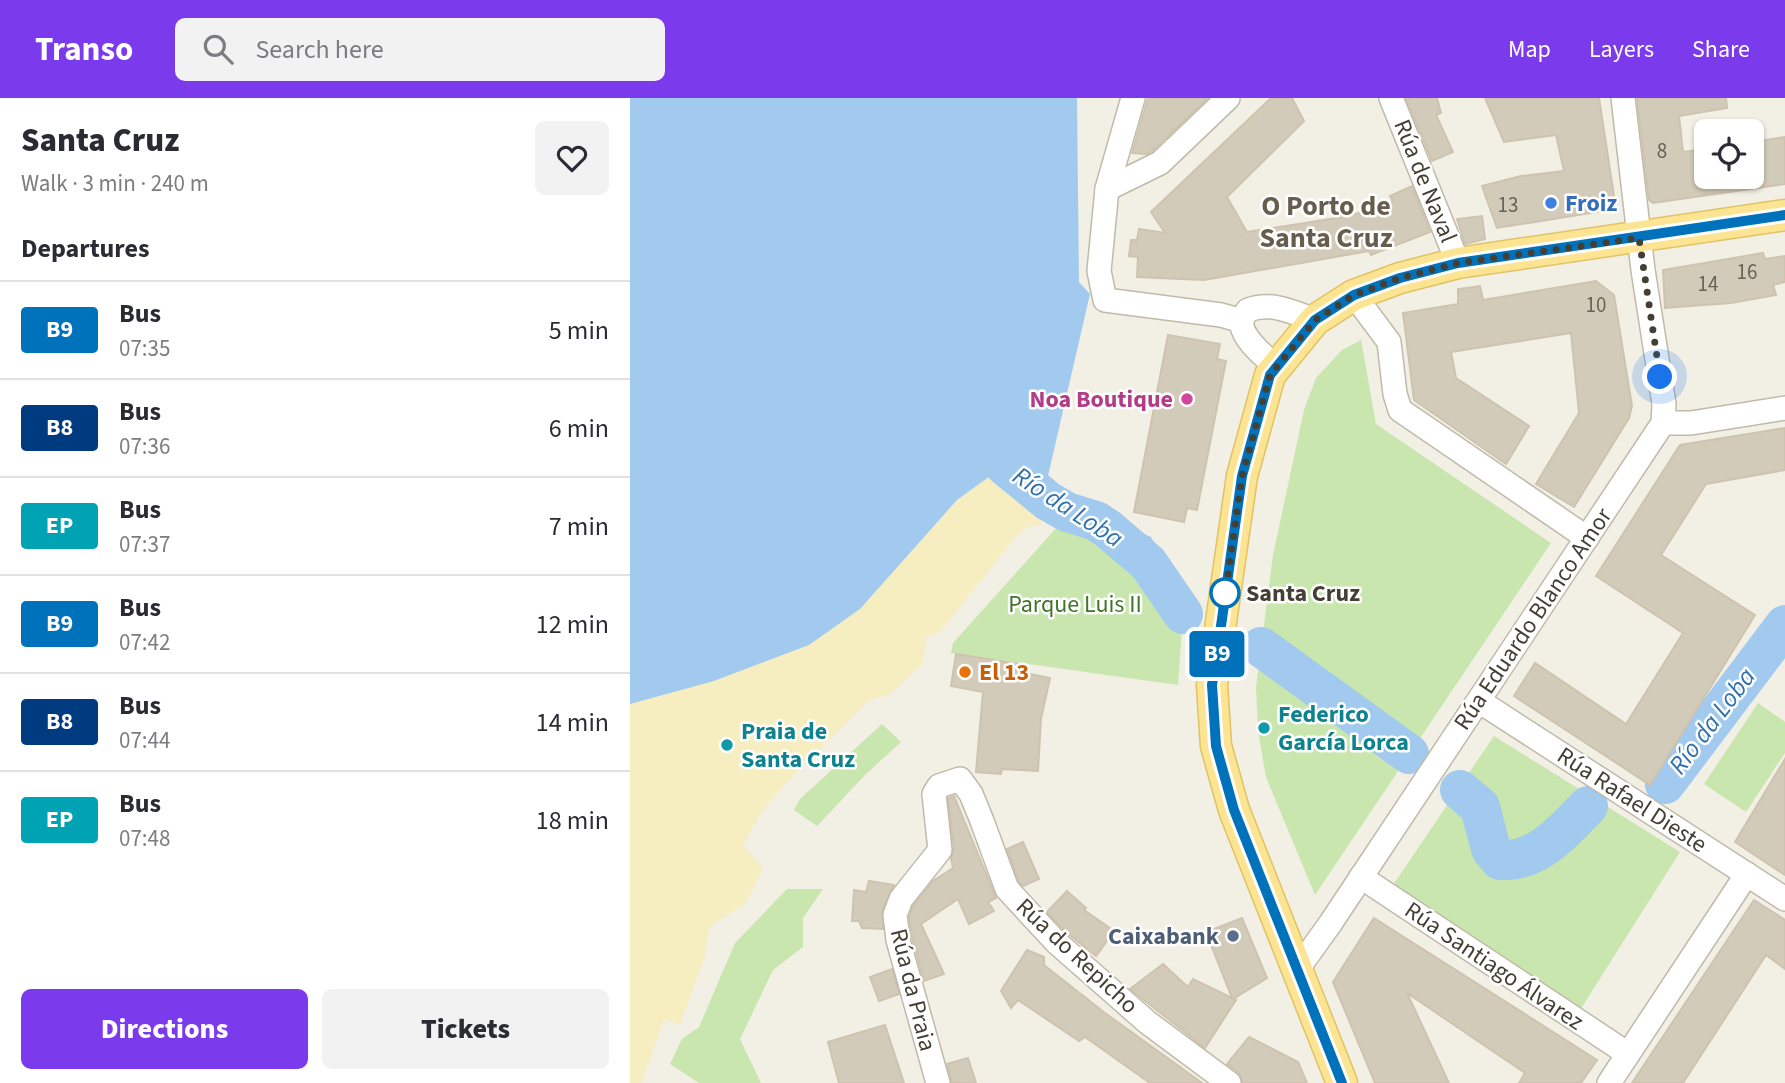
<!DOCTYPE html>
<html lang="en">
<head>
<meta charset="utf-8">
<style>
  :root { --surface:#fff; --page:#f2f2f3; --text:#2b2b33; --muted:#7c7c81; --line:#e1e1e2; --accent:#7c3aed }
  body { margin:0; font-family:"Source Sans 3",sans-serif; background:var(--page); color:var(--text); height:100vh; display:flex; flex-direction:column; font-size:26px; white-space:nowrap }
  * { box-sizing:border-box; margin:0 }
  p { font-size:23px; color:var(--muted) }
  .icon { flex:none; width:38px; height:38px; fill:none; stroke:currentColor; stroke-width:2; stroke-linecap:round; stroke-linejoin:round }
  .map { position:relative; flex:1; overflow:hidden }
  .sheet { display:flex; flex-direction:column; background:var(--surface); width:630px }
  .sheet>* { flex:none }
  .badge { padding:0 14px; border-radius:5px; font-size:24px; line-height:46px }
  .tools { position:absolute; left:1064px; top:21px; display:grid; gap:14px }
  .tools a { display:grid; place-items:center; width:70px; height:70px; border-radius:10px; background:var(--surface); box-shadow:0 2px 5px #0004; font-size:35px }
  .you { position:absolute; width:35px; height:35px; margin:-18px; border:5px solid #fff; border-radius:50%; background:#1a73e8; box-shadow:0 0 0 10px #1a73e833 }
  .map>.badge { position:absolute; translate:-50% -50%; box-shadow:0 0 0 4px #fff }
  h2 { padding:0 21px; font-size:26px; line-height:63px }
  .round { display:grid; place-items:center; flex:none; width:74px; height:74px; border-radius:10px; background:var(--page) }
  .summary { display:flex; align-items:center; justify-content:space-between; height:119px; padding:0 21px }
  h1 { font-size:33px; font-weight:800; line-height:52px }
  .primary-button { display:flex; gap:14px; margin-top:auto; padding:14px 21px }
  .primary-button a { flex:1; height:80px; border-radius:10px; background:var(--accent); color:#fff; font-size:28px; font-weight:800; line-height:80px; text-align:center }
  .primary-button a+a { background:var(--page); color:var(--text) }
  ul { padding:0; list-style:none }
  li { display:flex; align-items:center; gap:21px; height:98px; padding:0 21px; border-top:2px solid var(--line) }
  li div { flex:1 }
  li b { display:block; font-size:26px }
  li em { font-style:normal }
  li .badge { min-width:77px; font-weight:700; text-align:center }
  header { display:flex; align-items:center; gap:42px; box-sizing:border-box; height:98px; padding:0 35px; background:var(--accent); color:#fff }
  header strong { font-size:33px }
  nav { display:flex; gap:38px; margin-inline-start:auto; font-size:24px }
  .search { width:490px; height:63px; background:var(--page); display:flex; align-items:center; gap:18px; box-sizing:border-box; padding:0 24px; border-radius:10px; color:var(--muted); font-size:26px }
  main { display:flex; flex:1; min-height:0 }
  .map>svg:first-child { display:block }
  .green { fill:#c9e6ae }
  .sand { fill:#f6eec0 }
  .water { fill:#a1caee }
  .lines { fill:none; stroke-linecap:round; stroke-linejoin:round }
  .river { stroke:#a1caee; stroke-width:40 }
  .building { fill:#d3cbba; stroke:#cec3ae; stroke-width:2 }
  .minor-casing { stroke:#c0baaa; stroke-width:26 }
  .major-casing { stroke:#e1c364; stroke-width:33 }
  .minor { stroke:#fff; stroke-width:23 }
  .major { stroke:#fce493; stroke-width:30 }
  .line-casing { stroke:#fff; stroke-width:16 }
  .line { stroke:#0072bc; stroke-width:10 }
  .walk { stroke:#443f34; stroke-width:7; stroke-dasharray:0 12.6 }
  .shop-dot { fill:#3f7fe0; stroke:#fff; stroke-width:2.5 }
  .hotel-dot { fill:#d1479c; stroke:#fff; stroke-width:2.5 }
  .stop-dot { fill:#fff; stroke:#0072bc; stroke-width:3.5 }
  .food-dot { fill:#e8710a; stroke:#fff; stroke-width:2.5 }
  .culture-dot { fill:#0f9aa8; stroke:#fff; stroke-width:2.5 }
  .service-dot { fill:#5c6f8a; stroke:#fff; stroke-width:2.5 }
  .labels { text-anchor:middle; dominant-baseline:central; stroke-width:5; stroke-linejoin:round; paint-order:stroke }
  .number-label { font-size:21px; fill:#686256 }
  .street-label { font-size:24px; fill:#443f34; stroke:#fff }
  .shop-label { font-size:24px; font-weight:bold; fill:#366cbe; stroke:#fff; text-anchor:start }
  .hotel-label { font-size:24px; font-weight:bold; fill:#b23c85; stroke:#fff; text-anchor:end }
  .stop-label { font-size:24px; font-weight:bold; fill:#443f34; stroke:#fff; text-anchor:start }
  .park-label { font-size:24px; fill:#417429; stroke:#fff }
  .food-label { font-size:24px; font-weight:bold; fill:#c56008; stroke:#fff; text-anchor:start }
  .culture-label { font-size:24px; font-weight:bold; fill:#0d838f; stroke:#fff; text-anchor:start }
  .service-label { font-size:24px; font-weight:bold; fill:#4e5e75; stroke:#fff; text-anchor:end }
  .water-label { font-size:26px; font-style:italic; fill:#3071ad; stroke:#fff }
  .quarter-label { font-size:28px; font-weight:bold; fill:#675d4c; stroke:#fff }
</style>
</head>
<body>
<header>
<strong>Transo</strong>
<div class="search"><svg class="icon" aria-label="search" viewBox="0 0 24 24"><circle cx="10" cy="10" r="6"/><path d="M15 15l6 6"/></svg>Search here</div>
<nav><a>Map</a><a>Layers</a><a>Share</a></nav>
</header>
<main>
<section class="sheet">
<div class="summary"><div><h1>Santa Cruz</h1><p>Walk · 3 min · 240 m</p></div><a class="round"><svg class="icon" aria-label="heart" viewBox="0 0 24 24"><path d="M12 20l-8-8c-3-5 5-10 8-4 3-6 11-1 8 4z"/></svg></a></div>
<h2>Departures</h2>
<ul>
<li><span class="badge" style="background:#0072bc;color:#fff">B9</span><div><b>Bus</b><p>07:35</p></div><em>5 min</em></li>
<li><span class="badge" style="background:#003b80;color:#fff">B8</span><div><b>Bus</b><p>07:36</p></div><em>6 min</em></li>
<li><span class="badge" style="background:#00a3b4;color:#fff">EP</span><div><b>Bus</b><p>07:37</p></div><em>7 min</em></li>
<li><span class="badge" style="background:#0072bc;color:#fff">B9</span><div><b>Bus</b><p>07:42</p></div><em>12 min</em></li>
<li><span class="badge" style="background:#003b80;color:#fff">B8</span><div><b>Bus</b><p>07:44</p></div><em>14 min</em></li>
<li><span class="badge" style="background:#00a3b4;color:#fff">EP</span><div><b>Bus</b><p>07:48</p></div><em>18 min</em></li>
</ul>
<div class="primary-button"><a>Directions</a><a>Tickets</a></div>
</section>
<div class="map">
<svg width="1155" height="985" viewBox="0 0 1155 985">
  <rect width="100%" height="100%" fill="#f2efe5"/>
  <g class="green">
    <path d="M 731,242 L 746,326 L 921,445 L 685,797 L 636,679 L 628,633 L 626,589 L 643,457 L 674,312 L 686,280 L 712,252 Z"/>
    <path d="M 429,427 L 459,429 L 541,509 L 553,516 L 548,587 L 321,555 L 323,545 Z"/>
    <path d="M 1128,605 L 1155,624 L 1155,655 L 1116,714 L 1074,686 Z"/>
    <path d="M 252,626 L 271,644 L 235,677 L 187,728 L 164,712 L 170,701 Z"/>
    <path d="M 864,638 L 1050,754 L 950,912 L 763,787 Z"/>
    <path d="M 157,791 L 193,791 L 173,820 L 173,849 L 143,872 L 110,941 L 131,985 L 69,985 L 40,966 L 52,941 L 69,929 L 105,845 Z"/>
  </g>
  <path class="sand" d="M 371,370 L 417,407 L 411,428 L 401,427 L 389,435 L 309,535 L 296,538 L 293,565 L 259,597 L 239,602 L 154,687 L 131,715 L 113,747 L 133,770 L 116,805 L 82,827 L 77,837 L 76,856 L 50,926 L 34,922 L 11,985 L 0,985 L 0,606 L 84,583 L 179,547 L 230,511 L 327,402 Z"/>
  <g class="water">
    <path d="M 0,0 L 447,0 L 449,184 L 460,196 L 414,395 L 374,368 L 327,402 L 230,511 L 179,547 L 84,583 L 0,606 Z"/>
    <path d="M 470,417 L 521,439 L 555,501 L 553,516 L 541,509 L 459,429 Z"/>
  </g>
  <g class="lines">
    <g class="river">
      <path d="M 375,368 L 418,403 L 437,414 L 466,423 L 478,431 L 518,465 L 553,516"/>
      <path d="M 631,549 L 779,656"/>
      <path d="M 1035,686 L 1155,527"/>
      <path d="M 830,692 L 850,709 L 861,751 L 870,762 C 907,765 935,732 958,708"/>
    </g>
  </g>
  <g class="building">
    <path d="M 518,0 L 578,0 L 522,53 L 517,56 L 502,55 Z"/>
    <path d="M 641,0 L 662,0 L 674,23 L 597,99 L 617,134 L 719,118 L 763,104 L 760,98 L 782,88 L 800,134 L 741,157 L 739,153 L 574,182 L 507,179 L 508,159 L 499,158 L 501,142 L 507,142 L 509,131 L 535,135 L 521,114 Z"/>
    <path d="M 776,0 L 807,0 L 811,15 L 806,17 L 823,54 L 802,63 Z"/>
    <path d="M 855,0 L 969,0 L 984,98 L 982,108 L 973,113 L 867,130 L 852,88 L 891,78 L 934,73 L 926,37 L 874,44 Z"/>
    <path d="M 1007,0 L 1096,0 L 1097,10 L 1049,18 L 1053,54 L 1076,51 L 1076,79 L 1122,79 L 1122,44 L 1155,39 L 1155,86 L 1023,105 L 1019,102 Z"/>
    <path d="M 852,118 L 855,141 L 835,146 L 827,121 Z"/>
    <path d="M 1133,155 L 1135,161 L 1155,158 L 1155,184 L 1143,187 L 1146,197 L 1101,205 L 1035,210 L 1033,172 Z"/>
    <path d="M 966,183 L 984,197 L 1002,308 L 999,320 L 944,409 L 906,386 L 949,315 L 941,235 L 821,254 L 826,280 L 899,328 L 876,366 L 784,302 L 773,215 L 828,206 L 828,191 L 850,188 L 853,202 Z"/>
    <path d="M 538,237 L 590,246 L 587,261 L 596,263 L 567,412 L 557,410 L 554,424 L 504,414 Z"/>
    <path d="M 1155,330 L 1155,372 L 1076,386 L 1031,457 L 1125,517 L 1020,687 L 884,598 L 905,565 L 996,626 L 1053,535 L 966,478 L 1050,347 Z"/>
    <path d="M 326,556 L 396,567 L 395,575 L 420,580 L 411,621 L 408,673 L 372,671 L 371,676 L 346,674 L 353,594 L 321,588 Z"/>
    <path d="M 1155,661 L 1155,777 L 1105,744 Z"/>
    <path d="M 324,698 L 366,800 L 358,804 L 364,813 L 339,826 L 328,801 L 291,826 L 314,876 L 294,883 L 282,839 L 279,819 L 283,808 L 303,783 L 323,770 L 321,760 L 324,751 L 318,700 Z"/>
    <path d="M 393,744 L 409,781 L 393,788 L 389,784 L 377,751 Z"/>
    <path d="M 239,783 L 264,787 L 252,812 L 253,831 L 232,830 L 229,823 L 222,823 L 224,792 L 236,794 Z"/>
    <path d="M 437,793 L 456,810 L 454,812 L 484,833 L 466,858 L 436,834 L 417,814 Z"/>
    <path d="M 1124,802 L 1155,822 L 1155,871 L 1136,857 L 1053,985 L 1002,985 Z"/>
    <path d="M 612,820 L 637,880 L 603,901 L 606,902 L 575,950 L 500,891 L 533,866 L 558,889 L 563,881 L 602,900 L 576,834 Z"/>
    <path d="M 744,820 L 967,962 L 951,985 L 889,985 L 895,975 L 777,895 L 819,985 L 745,985 L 703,884 Z"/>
    <path d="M 397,852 L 414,859 L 414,867 L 475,915 L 572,985 L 520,985 L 455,939 L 449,943 L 388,902 L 381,910 L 371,893 Z"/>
    <path d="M 262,871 L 269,896 L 249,903 L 240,879 Z"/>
    <path d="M 255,927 L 274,985 L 209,985 L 198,944 Z"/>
    <path d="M 619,939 L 668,964 L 677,985 L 613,985 L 608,974 L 597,966 Z"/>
    <path d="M 338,960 L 346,985 L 322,985 L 317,966 Z"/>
  </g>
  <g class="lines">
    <defs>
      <g id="minor">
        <path d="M 503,0 L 477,91 L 469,173 L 475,202 L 591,217 L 612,223"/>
        <path d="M 761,0 L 828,165"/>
        <path d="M 477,91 L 530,65 L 598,0"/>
        <path d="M 724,197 L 759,244 L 765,296 L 770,312 L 957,440"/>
        <path d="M 647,268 C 635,260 609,238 612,222 C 613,218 616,215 618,212 C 641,203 662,214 685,222"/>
        <path d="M 1033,325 L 1061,325 L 1155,310"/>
        <path d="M 849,603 L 1155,801"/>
        <path d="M 731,779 L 998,956"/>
        <path d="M 667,872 L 700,826 L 1033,325 L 1034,306 L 1013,172 L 993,0"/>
        <path d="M 308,985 L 268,842 L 265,817 L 271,801 L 310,752 L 304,696 L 309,688 L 330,681 L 341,696 L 352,723 L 377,791 L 426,844 L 517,924 L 599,985"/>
        <path d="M 979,985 L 1117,776"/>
      </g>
      <path id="major" d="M 712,985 L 604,712 L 586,648 L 582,587 L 588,545 L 612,378 L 640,277 L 685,222 L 724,197 L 770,180 L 828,165 L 1155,117"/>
    </defs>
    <use href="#minor" class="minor-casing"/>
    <use href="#major" class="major-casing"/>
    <use href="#minor" class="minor"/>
    <use href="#major" class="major"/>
  </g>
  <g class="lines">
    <defs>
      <path id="line" d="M 712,985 L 604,712 L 586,648 L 582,587 L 592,521 L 612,378 L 640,277 L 685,222 L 724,197 L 770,180 L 828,165 L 1155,117"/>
    </defs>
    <use href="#line" class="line-casing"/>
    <use href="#line" class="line"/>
    <path class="walk" d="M 595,495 L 595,498 L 612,378 L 640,277 L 685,222 L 724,197 L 770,180 L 809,170 L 828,165 L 1009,140 L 1030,279"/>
  </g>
  <circle class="shop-dot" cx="921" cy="105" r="7"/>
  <circle class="hotel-dot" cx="557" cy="301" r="7"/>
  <circle class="stop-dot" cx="595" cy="495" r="14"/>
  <circle class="food-dot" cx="335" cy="574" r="7"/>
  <g class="culture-dot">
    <circle cx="634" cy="630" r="7"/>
    <circle cx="97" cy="647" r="7"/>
  </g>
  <circle class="service-dot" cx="603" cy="838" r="7"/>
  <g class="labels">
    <g class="number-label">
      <text x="1032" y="53">8</text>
      <text x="878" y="107">13</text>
      <text x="1117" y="174">16</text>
      <text x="1078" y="186">14</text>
      <text x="966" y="207">10</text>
    </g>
    <g class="street-label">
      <text transform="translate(795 83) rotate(68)">Rúa de Naval</text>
      <text transform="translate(903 521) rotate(-56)">Rúa Eduardo Blanco Amor</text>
      <text transform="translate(1002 702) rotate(33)">Rúa Rafael Dieste</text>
      <text transform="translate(447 858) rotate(43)">Rúa do Repicho</text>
      <text transform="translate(864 868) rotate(34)">Rúa Santiago Álvarez</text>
      <text transform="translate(283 892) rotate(76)">Rúa da Praia</text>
    </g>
    <g class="shop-label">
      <text x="935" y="105">Froiz</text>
    </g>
    <g class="hotel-label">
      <text x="543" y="301">Noa Boutique</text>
    </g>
    <g class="stop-label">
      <text x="616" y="495">Santa Cruz</text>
    </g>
    <g class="park-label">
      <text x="445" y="506">Parque Luis II</text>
    </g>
    <g class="food-label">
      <text x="349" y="574">El 13</text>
    </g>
    <g class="culture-label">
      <text x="648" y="616">Federico<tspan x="648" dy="28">García Lorca</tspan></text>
      <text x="111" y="633">Praia de<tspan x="111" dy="28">Santa Cruz</tspan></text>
    </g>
    <g class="service-label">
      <text x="589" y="838">Caixabank</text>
    </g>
    <g class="water-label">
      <text transform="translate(438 409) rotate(33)">Río da Loba</text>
      <text transform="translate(1082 623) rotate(-53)">Río da Loba</text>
    </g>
    <g class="quarter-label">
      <text x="696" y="108">O Porto de<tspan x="696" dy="32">Santa Cruz</tspan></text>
    </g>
  </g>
</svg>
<div class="tools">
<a><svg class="icon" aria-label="locate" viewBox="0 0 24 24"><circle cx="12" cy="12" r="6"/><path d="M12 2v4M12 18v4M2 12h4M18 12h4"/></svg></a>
</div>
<div class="you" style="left:1030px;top:279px"></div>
<b class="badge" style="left:587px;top:556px;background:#0072bc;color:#fff">B9</b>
</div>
</main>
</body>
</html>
